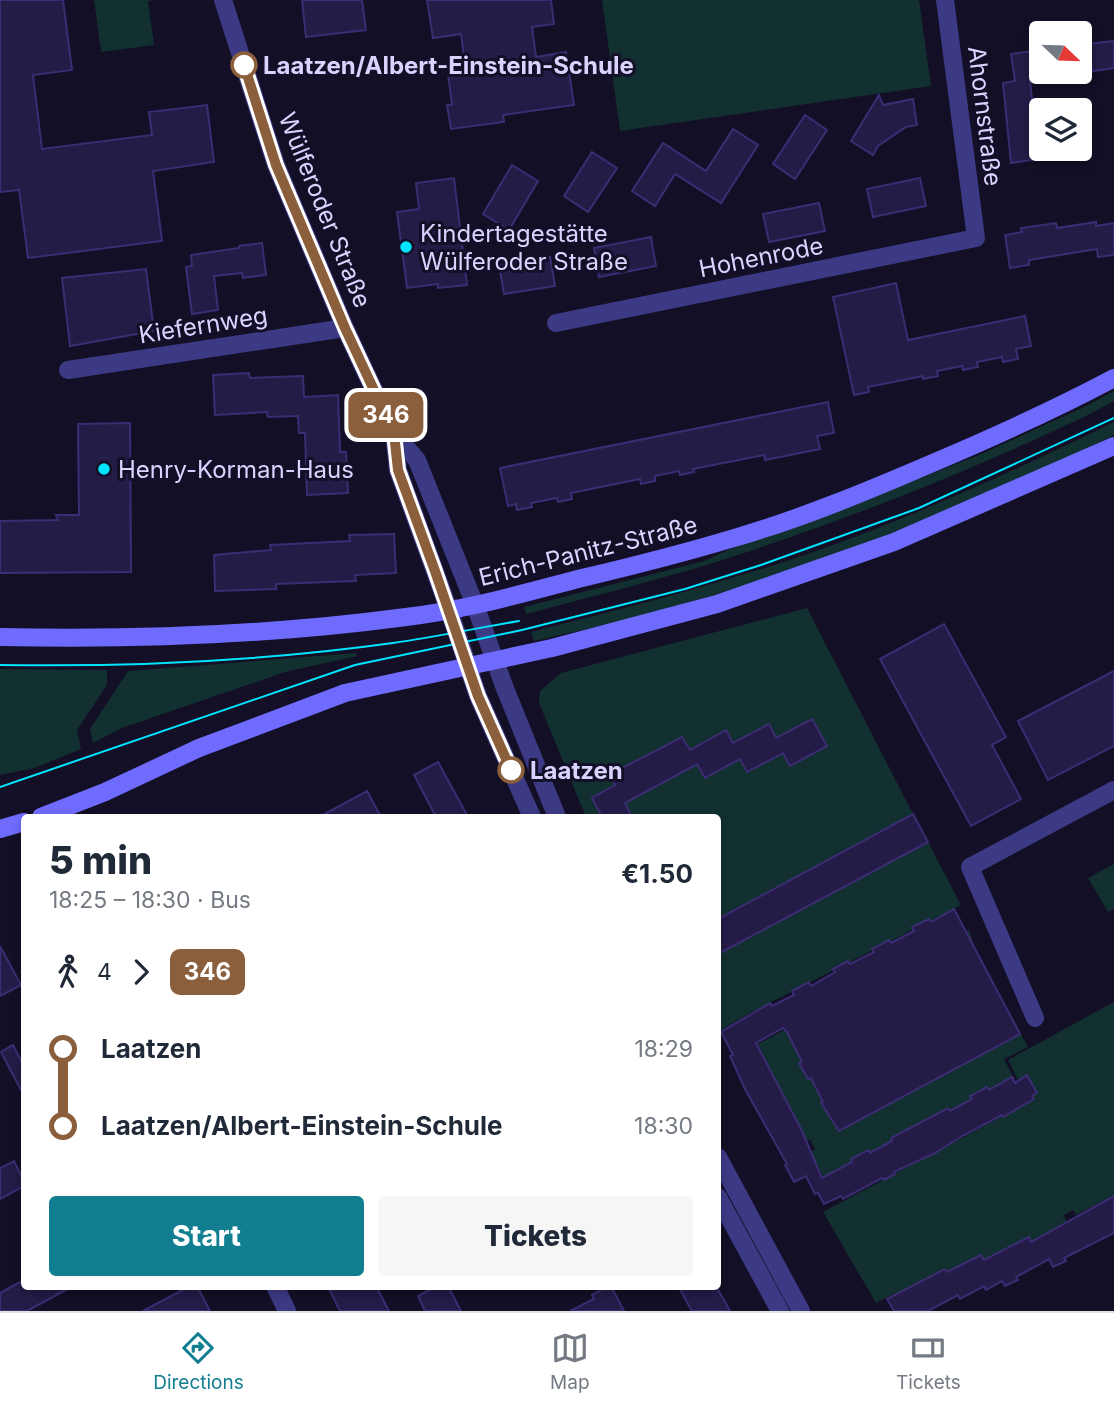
<!DOCTYPE html>
<html lang="en">
<head>
<meta charset="utf-8">
<style>
  :root { --surface:#fff; --page:#f6f6f7; --text:#1f2937; --muted:#747a83; --line:#e0e1e3; --accent:#117e91 }
  body { margin:0; font-family:Inter,sans-serif; background:var(--page); color:var(--text); height:100vh; display:flex; flex-direction:column; font-size:26px; white-space:nowrap }
  * { box-sizing:border-box; margin:0 }
  p { font-size:23px; color:var(--muted) }
  .icon { flex:none; width:38px; height:38px; fill:none; stroke:currentColor; stroke-width:2; stroke-linecap:round; stroke-linejoin:round }
  .map { position:relative; flex:1; overflow:hidden }
  .side { position:absolute; left:21px; top:814px; width:700px; height:476px; display:flex; flex-direction:column; background:var(--surface); border-radius:7px; box-shadow:0 4px 10px #0003 }
  .side>* { flex:none }
  .badge { padding:0 14px; border-radius:10px; font-size:24px; line-height:46px }
  .needle { width:46px; rotate:113deg }
  .buttons { position:absolute; left:1029px; top:21px; display:grid; gap:14px }
  .buttons a { display:grid; place-items:center; width:63px; height:63px; border-radius:7px; background:var(--surface); box-shadow:0 4px 10px #0003; font-size:35px }
  .map>.badge { position:absolute; translate:-50% -50%; box-shadow:0 0 0 4px #fff }
  .legs { display:flex; align-items:center; gap:10px; height:77px; padding:0 28px; font-size:23px }
  .legs p { margin-inline-start:auto }
  .head { display:flex; align-items:center; justify-content:space-between; height:119px; padding:0 28px }
  h1 { font-size:38px; font-weight:800; line-height:52px }
  .primary-button { display:flex; gap:14px; margin-top:auto; padding:14px 28px }
  .primary-button a { flex:1; height:80px; border-radius:7px; background:var(--accent); color:#fff; font-size:28px; font-weight:800; line-height:80px; text-align:center }
  .primary-button a+a { background:var(--page); color:var(--text) }
  ul { padding:0 28px; list-style:none }
  li { display:flex; align-items:center; gap:24px; height:77px; font-size:26px }
  li i { display:grid; place-items:center; width:10px; height:100%; margin:0 9px; background:currentColor }
  li i::after { content:''; width:18px; height:18px; margin:-9px; border:5px solid; border-radius:50%; background:var(--surface) }
  li p { margin-inline-start:auto }
  li:first-child i { background:linear-gradient(#0000 50%,currentColor 0) }
  li:last-child i { background:linear-gradient(currentColor 50%,#0000 0) }
  .dock { display:flex; justify-content:space-around; align-items:center; height:98px; border-top:2px solid var(--line); background:var(--surface); font-size:19px; color:var(--muted) }
  .dock a { display:grid; justify-items:center; gap:4px }
  .dock .active { color:var(--accent) }
  .map>svg:first-child { display:block }
  .green { fill:#12302f }
  .building { fill:#241b47; stroke:#3b2d73; stroke-width:2 }
  .lines { fill:none; stroke-linecap:round; stroke-linejoin:round }
  .minor { stroke:#3d3a85; stroke-width:18 }
  .tertiary { stroke:#3d3a85; stroke-width:18 }
  .secondary { stroke:#6f6bff; stroke-width:18 }
  .tram { stroke:#00e5ff; stroke-width:2 }
  .line-1-casing { stroke:#fff; stroke-width:16 }
  .line-1 { stroke:#8b5e3c; stroke-width:10 }
  .stop-1-dot { fill:#fff; stroke:#8b5e3c; stroke-width:3.5 }
  .poi-dot { fill:#00e5ff; stroke:#130f26; stroke-width:2.5 }
  .labels { text-anchor:middle; dominant-baseline:central; stroke-width:6; stroke-linejoin:round; paint-order:stroke }
  .stop-label { font-size:24px; font-weight:bold; fill:#d9d4ff; stroke:#130f26; text-anchor:start }
  .street-label { font-size:24px; fill:#d9d4ff; stroke:#130f26 }
  .poi-label { font-size:24px; fill:#d9d4ff; stroke:#130f26; text-anchor:start }
</style>
</head>
<body>
<div class="map">
<svg width="1114" height="1311" viewBox="0 0 1114 1311">
  <rect width="100%" height="100%" fill="#130f26"/>
  <g class="green">
    <path d="M 94,0 L 156,0 L 148,1 L 154,45 L 101,52 Z"/>
    <path d="M 602,0 L 919,0 L 931,86 L 620,131 Z"/>
    <path d="M 1114,391 L 1114,401 L 1086,416 C 974,469 859,515 741,554 C 671,577 598,595 526,614 L 524,607 L 704,561 L 737,546 L 837,511 L 979,455 L 1082,408 Z"/>
    <path d="M 1114,422 L 1114,435 C 965,509 809,570 648,614 C 610,624 572,632 534,641 L 531,632 C 622,609 713,586 802,556 C 909,519 1012,472 1114,422 Z"/>
    <path d="M 807,608 L 913,814 L 718,919 L 718,817 L 632,817 L 625,803 L 697,764 L 705,778 L 740,759 L 783,753 L 791,766 L 827,746 L 812,719 L 776,738 L 769,725 L 733,743 L 726,730 L 690,750 L 682,737 L 610,775 L 615,785 L 592,798 L 602,817 L 586,817 L 539,703 L 540,691 L 561,673 Z"/>
    <path d="M 356,653 L 357,656 L 285,672 L 122,728 L 93,743 L 90,729 L 128,671 Z"/>
    <path d="M 0,669 L 107,670 L 107,685 L 77,730 L 81,749 L 35,768 L 0,775 Z"/>
    <path d="M 928,842 L 961,905 L 750,1013 L 718,1032 L 718,954 Z"/>
    <path d="M 1114,864 L 1114,909 L 1108,912 L 1088,878 Z"/>
    <path d="M 969,930 L 976,952 L 1028,1047 L 1004,1059 L 1014,1078 L 824,1178 L 810,1152 L 815,1149 L 810,1140 L 807,1141 L 758,1044 Z"/>
    <path d="M 1114,1002 L 1114,1198 L 1112,1196 L 1076,1215 L 1073,1210 L 1064,1215 L 1067,1223 L 1031,1242 L 1028,1237 L 984,1260 L 981,1255 L 947,1272 L 945,1269 L 903,1291 L 898,1298 L 895,1293 L 876,1303 L 823,1212 L 1029,1102 L 1008,1060 Z"/>
  </g>
  <g class="building">
    <path d="M 0,0 L 63,0 L 72,70 L 33,75 L 42,149 L 152,135 L 149,112 L 207,105 L 214,162 L 153,171 L 162,241 L 28,258 L 19,190 L 0,192 Z"/>
    <path d="M 302,0 L 362,0 L 366,30 L 306,37 Z"/>
    <path d="M 427,0 L 551,0 L 554,24 L 532,27 L 536,57 L 566,52 L 574,105 L 503,115 L 504,122 L 451,129 L 447,105 L 452,105 L 447,66 L 465,64 L 461,34 L 433,38 Z"/>
    <path d="M 1114,41 L 1114,68 L 1080,73 L 1080,45 Z"/>
    <path d="M 1041,50 L 1041,79 L 1030,80 L 1038,159 L 1011,163 L 1003,83 L 1015,81 L 1011,54 Z"/>
    <path d="M 879,95 L 883,105 L 913,99 L 917,125 L 906,127 L 878,146 L 873,155 L 851,141 Z"/>
    <path d="M 805,115 L 827,130 L 795,179 L 773,164 Z"/>
    <path d="M 733,129 L 758,145 L 721,203 L 675,174 L 655,206 L 632,191 L 663,143 L 706,171 Z"/>
    <path d="M 592,152 L 617,168 L 588,212 L 564,196 Z"/>
    <path d="M 512,165 L 538,181 L 509,230 L 483,214 Z"/>
    <path d="M 454,178 L 467,285 L 438,288 L 438,284 L 407,288 L 397,212 L 419,209 L 416,183 Z"/>
    <path d="M 920,178 L 926,206 L 873,217 L 867,189 Z"/>
    <path d="M 819,203 L 825,231 L 769,242 L 763,214 Z"/>
    <path d="M 1096,222 L 1096,226 L 1114,223 L 1114,255 L 1098,257 L 1097,249 L 1029,260 L 1029,265 L 1010,268 L 1005,235 L 1022,232 L 1021,228 L 1056,223 L 1057,228 Z"/>
    <path d="M 651,237 L 656,266 L 599,277 L 594,248 Z"/>
    <path d="M 262,243 L 266,275 L 243,278 L 242,273 L 214,276 L 218,310 L 192,314 L 186,267 L 192,266 L 191,255 L 239,248 L 239,246 Z"/>
    <path d="M 550,257 L 555,286 L 504,294 L 499,265 Z"/>
    <path d="M 146,269 L 154,331 L 70,346 L 62,278 Z"/>
    <path d="M 896,283 L 908,340 L 1025,316 L 1031,346 L 1016,349 L 1018,359 L 1003,362 L 1002,357 L 977,362 L 978,367 L 963,370 L 962,366 L 937,371 L 938,376 L 923,379 L 923,376 L 868,387 L 869,392 L 854,395 L 833,297 Z"/>
    <path d="M 249,373 L 250,378 L 303,376 L 304,397 L 338,395 L 340,452 L 346,452 L 348,493 L 307,495 L 305,433 L 299,433 L 298,416 L 268,417 L 267,412 L 215,415 L 213,375 Z"/>
    <path d="M 828,402 L 834,433 L 817,436 L 820,449 L 765,460 L 764,455 L 693,469 L 694,472 L 680,475 L 679,471 L 655,476 L 655,481 L 641,484 L 640,479 L 571,493 L 572,499 L 558,502 L 557,498 L 531,503 L 532,507 L 517,510 L 516,504 L 508,506 L 500,468 Z"/>
    <path d="M 130,423 L 131,572 L 0,573 L 0,521 L 58,520 L 56,515 L 79,515 L 78,424 Z"/>
    <path d="M 394,534 L 396,573 L 355,575 L 356,581 L 276,584 L 276,589 L 215,591 L 214,555 L 271,550 L 270,545 L 350,541 L 349,535 Z"/>
    <path d="M 944,624 L 1006,737 L 992,745 L 1021,799 L 971,826 L 880,659 Z"/>
    <path d="M 1114,671 L 1114,746 L 1048,780 L 1018,721 Z"/>
    <path d="M 812,719 L 827,746 L 790,766 L 783,753 L 747,772 L 740,759 L 705,778 L 697,764 L 625,803 L 632,817 L 602,817 L 592,798 L 615,785 L 609,775 L 682,737 L 690,750 L 726,730 L 733,743 L 769,724 L 776,738 Z"/>
    <path d="M 438,762 L 468,817 L 436,817 L 414,775 Z"/>
    <path d="M 367,791 L 381,817 L 319,817 Z"/>
    <path d="M 913,814 L 928,842 L 718,954 L 718,919 Z"/>
    <path d="M 954,909 L 1020,1034 L 839,1131 L 821,1103 L 823,1102 L 811,1078 L 808,1079 L 799,1063 L 802,1062 L 787,1032 L 783,1028 L 756,1043 L 802,1131 L 822,1178 L 852,1162 L 851,1159 L 868,1150 L 870,1153 L 892,1141 L 891,1138 L 948,1108 L 950,1111 L 972,1099 L 970,1096 L 987,1087 L 989,1090 L 1012,1077 L 1015,1083 L 1027,1075 L 1037,1093 L 1032,1096 L 1034,1099 L 1003,1117 L 1002,1115 L 962,1136 L 935,1153 L 894,1172 L 895,1174 L 884,1180 L 882,1178 L 843,1199 L 841,1196 L 824,1204 L 818,1193 L 815,1194 L 806,1176 L 794,1182 L 785,1165 L 787,1164 L 746,1091 L 730,1056 L 733,1055 L 721,1032 L 770,1003 L 772,1006 L 794,995 L 792,991 L 809,982 L 811,986 L 835,972 L 833,969 L 848,961 L 850,964 L 874,952 L 872,949 L 889,940 L 891,943 L 914,931 L 912,927 L 929,919 L 931,922 Z"/>
    <path d="M 0,946 L 21,985 L 0,996 Z"/>
    <path d="M 13,1045 L 24,1067 L 24,1096 L 1,1052 Z"/>
    <path d="M 14,1161 L 24,1181 L 24,1186 L 0,1199 L 0,1168 Z"/>
    <path d="M 1114,1196 L 1114,1233 L 1064,1258 L 1066,1261 L 1053,1267 L 1049,1259 L 1016,1277 L 1018,1280 L 1005,1286 L 1002,1281 L 986,1290 L 984,1286 L 960,1299 L 958,1295 L 928,1311 L 894,1311 L 887,1299 L 945,1269 L 947,1272 L 981,1255 L 984,1260 L 1029,1237 L 1031,1242 Z"/>
    <path d="M 24,1280 L 24,1286 L 73,1286 L 27,1311 L 0,1311 L 0,1293 Z"/>
    <path d="M 190,1286 L 197,1286 L 210,1311 L 143,1311 Z"/>
    <path d="M 339,1286 L 376,1286 L 389,1311 L 340,1311 L 330,1291 Z"/>
    <path d="M 437,1286 L 448,1286 L 461,1311 L 425,1311 L 418,1296 Z"/>
    <path d="M 608,1286 L 611,1286 L 624,1311 L 570,1311 L 594,1299 L 592,1295 Z"/>
    <path d="M 678,1286 L 716,1286 L 730,1311 L 692,1311 Z"/>
  </g>
  <g class="lines">
    <g class="minor">
      <path d="M 223,0 L 276,165 L 345,328 L 394,433 L 417,460 L 475,605"/>
      <path d="M 556,323 L 976,238 L 945,0"/>
      <path d="M 68,370 L 345,328"/>
      <path d="M 394,433 L 398,470 L 449,610"/>
      <path d="M 1035,1018 L 970,867 L 1114,790"/>
      <path d="M 275,1286 L 287,1311"/>
    </g>
    <g class="tertiary">
      <path d="M 475,605 L 504,686 L 557,817"/>
      <path d="M 449,610 L 478,696 L 532,817"/>
      <path d="M 718,1157 L 801,1311"/>
      <path d="M 718,1197 L 780,1311"/>
    </g>
    <g class="secondary">
      <path d="M 0,637 C 136,640 271,635 406,617 C 466,610 524,593 582,578 C 633,566 684,553 734,538 C 803,518 870,490 935,462 C 996,436 1056,409 1114,378"/>
      <path d="M 41,817 L 105,792 L 199,748 L 345,693 L 552,648 L 717,604 L 894,542 L 1114,446"/>
      <path d="M 0,829 L 24,822"/>
    </g>
    <g class="tram">
      <path d="M 0,665 C 131,667 263,661 393,643 C 436,637 477,628 519,621"/>
      <path d="M 0,787 L 355,665 L 522,630 L 685,589 L 761,565 L 919,508 L 1114,418"/>
    </g>
  </g>
  <g class="lines">
    <defs>
      <path id="line-1" d="M 244,65 L 276,165 L 345,328 L 394,433 L 398,470 L 435,571 L 478,696 L 511,770"/>
    </defs>
    <use href="#line-1" class="line-1-casing"/>
    <use href="#line-1" class="line-1"/>
  </g>
  <g class="stop-1-dot">
    <circle cx="244" cy="65" r="12"/>
    <circle cx="511" cy="770" r="12"/>
  </g>
  <g class="poi-dot">
    <circle cx="406" cy="247" r="7"/>
    <circle cx="104" cy="469" r="7"/>
  </g>
  <g class="labels">
    <g class="stop-label">
      <text x="263" y="65">Laatzen/Albert-Einstein-Schule</text>
      <text x="530" y="770">Laatzen</text>
    </g>
    <g class="street-label">
      <text transform="translate(985 116) rotate(83)">Ahornstraße</text>
      <text transform="translate(325 210) rotate(68)">Wülferoder Straße</text>
      <text transform="translate(761 257) rotate(-11)">Hohenrode</text>
      <text transform="translate(203 325) rotate(-9)">Kiefernweg</text>
      <text transform="translate(588 551) rotate(-14)">Erich-Panitz-Straße</text>
    </g>
    <g class="poi-label">
      <text x="420" y="233">Kindertagestätte<tspan x="420" dy="28">Wülferoder Straße</tspan></text>
      <text x="118" y="469">Henry-Korman-Haus</text>
    </g>
  </g>
</svg>
<div class="buttons">
<a><svg class="needle" viewBox="-14 -14 28 28"><path d="M0-13l5 13h-10z" fill="#e53935"/><path d="M0 13l5-13h-10z" fill="#747a83"/></svg></a>
<a><svg class="icon" aria-label="layers" viewBox="0 0 24 24"><path d="M12 4l9 5-9 5-9-5zM3 14l9 5 9-5"/></svg></a>
</div>
<b class="badge" style="left:386px;top:415px;background:#8b5e3c;color:#fff">346</b>
<section class="side">
<div class="head"><div><h1>5 min</h1><p>18:25 – 18:30 · Bus</p></div><b>€1.50</b></div>
<div class="legs"><svg class="icon" aria-label="walk" viewBox="0 0 24 24"><circle cx="13" cy="4" r="2"/><path d="M13 8l-2 6 4 7M11 14l-3 7M7 12l3-4h3l4 4"/></svg>4<svg class="icon" aria-label="forward" viewBox="0 0 24 24"><path d="M9 5l7 7-7 7"/></svg><b class="badge" style="background:#8b5e3c;color:#fff">346</b></div>
<ul>
<li><i style="color:#8b5e3c"></i><b>Laatzen</b><p>18:29</p></li>
<li><i style="color:#8b5e3c"></i><b>Laatzen/Albert-Einstein-Schule</b><p>18:30</p></li>
</ul>
<div class="primary-button"><a>Start</a><a>Tickets</a></div>
</section>
</div>
<nav class="dock">
<a class="active"><svg class="icon" aria-label="directions" viewBox="0 0 24 24"><path d="M12 3l9 9-9 9-9-9zM9 14v-3h6M13 9l2 2-2 2"/></svg>Directions</a>
<a><svg class="icon" aria-label="map" viewBox="0 0 24 24"><path d="M3 6l6-2 6 2 6-2v14l-6 2-6-2-6 2zM9 4v14M15 6v14"/></svg>Map</a>
<a><svg class="icon" aria-label="tickets" viewBox="0 0 24 24"><path d="M3 7h18v10H3zM15 7v10"/></svg>Tickets</a>
</nav>
</body>
</html>
